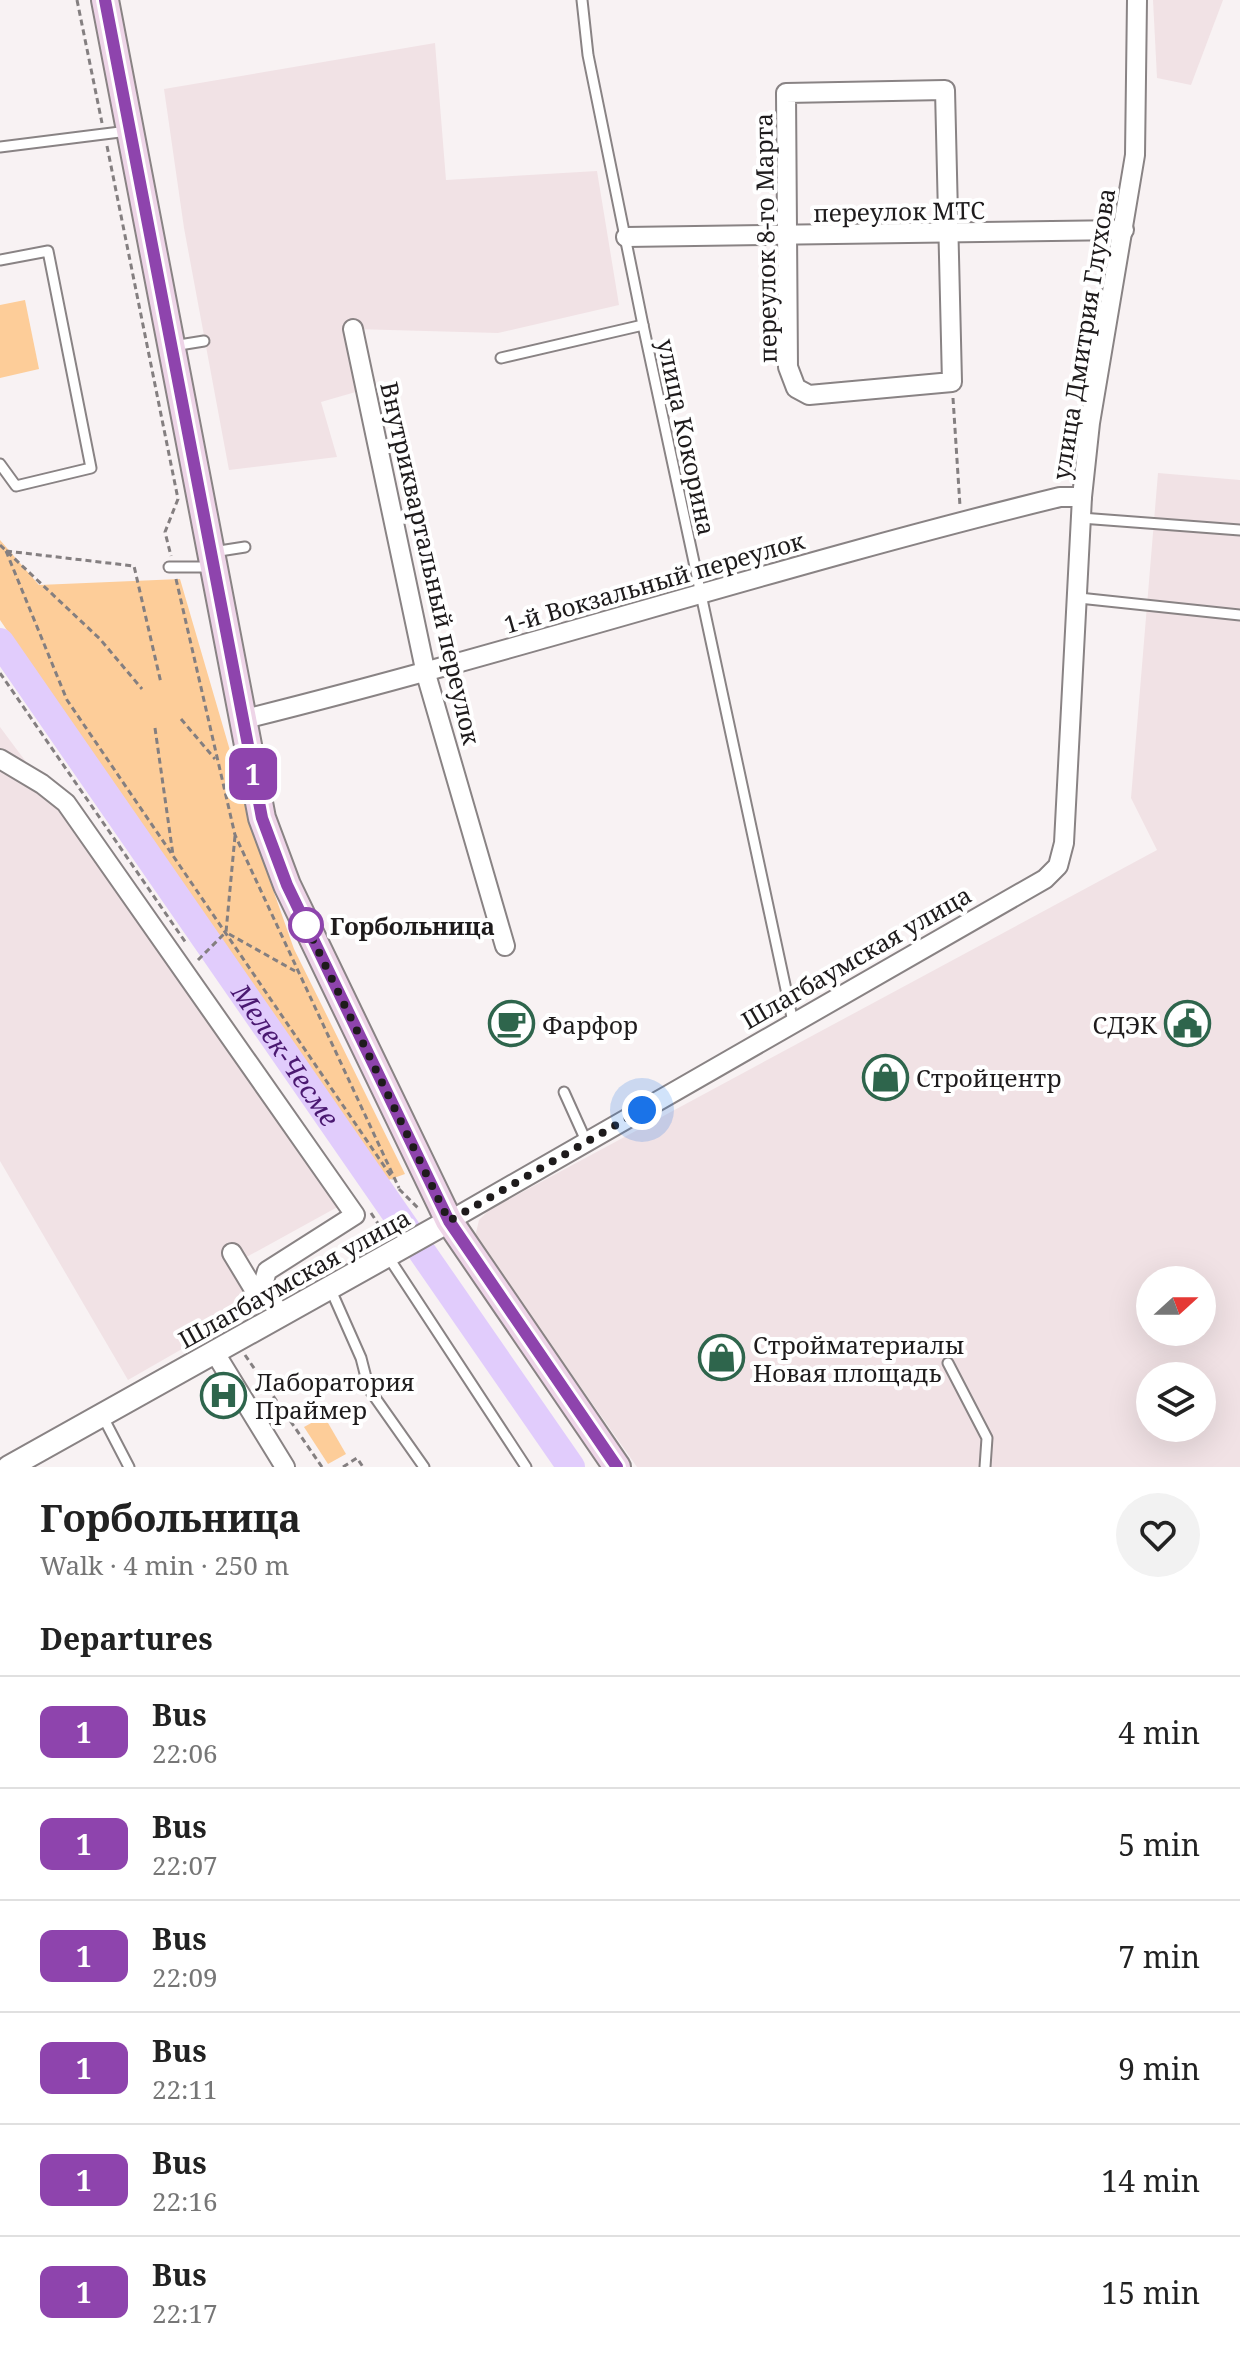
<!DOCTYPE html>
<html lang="en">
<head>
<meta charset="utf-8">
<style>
  :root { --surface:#fff; --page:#f2f2f2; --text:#222; --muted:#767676; --line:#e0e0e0 }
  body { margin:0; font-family:"Noto Serif",serif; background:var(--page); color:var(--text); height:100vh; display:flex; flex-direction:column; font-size:30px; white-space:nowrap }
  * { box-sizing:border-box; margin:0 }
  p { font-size:26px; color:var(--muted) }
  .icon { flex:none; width:44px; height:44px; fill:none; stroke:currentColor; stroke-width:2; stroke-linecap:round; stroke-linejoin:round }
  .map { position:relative; height:1467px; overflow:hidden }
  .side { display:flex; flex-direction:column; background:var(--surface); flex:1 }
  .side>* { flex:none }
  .badge { padding:0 16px; border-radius:12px; font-size:28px; line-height:52px }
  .needle { width:52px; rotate:69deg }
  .buttons { position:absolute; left:1136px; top:1266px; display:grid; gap:16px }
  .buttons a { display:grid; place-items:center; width:80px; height:80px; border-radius:50%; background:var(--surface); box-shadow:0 8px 32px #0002; font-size:40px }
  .you { position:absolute; width:40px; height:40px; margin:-20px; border:6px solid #fff; border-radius:50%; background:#1a73e8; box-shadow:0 0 0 12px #1a73e833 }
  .map>.badge { position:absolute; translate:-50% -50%; box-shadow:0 0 0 4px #fff }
  h2 { padding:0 40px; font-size:30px; line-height:72px }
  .round { display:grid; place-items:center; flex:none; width:84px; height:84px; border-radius:42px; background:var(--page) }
  .head { display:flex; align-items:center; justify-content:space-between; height:136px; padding:0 40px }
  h1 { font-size:38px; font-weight:700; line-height:60px }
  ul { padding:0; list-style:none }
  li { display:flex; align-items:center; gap:24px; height:112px; padding:0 40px; border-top:2px solid var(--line) }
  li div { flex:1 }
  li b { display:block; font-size:30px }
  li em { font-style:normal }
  li .badge { min-width:88px; font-weight:700; text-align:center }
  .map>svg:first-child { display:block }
  .built { fill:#f1e2e5; fill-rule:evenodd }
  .green { fill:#fdcd99 }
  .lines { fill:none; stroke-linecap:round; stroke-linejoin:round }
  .river { stroke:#e1ccfc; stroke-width:28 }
  .service-casing { stroke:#898384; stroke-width:13 }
  .minor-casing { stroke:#898384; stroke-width:22 }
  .tertiary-casing { stroke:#898384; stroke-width:26 }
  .secondary-casing { stroke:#898384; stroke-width:30 }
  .path { stroke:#847f80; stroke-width:3; stroke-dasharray:6 4; stroke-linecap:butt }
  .service { stroke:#fff; stroke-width:9 }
  .minor { stroke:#fff; stroke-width:18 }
  .tertiary { stroke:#fff; stroke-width:22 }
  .secondary { stroke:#eed5e8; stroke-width:26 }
  .line-casing { stroke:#fff; stroke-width:18 }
  .line { stroke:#8e44ad; stroke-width:12 }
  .walk { stroke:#1e1b1c; stroke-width:8; stroke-dasharray:0 14.4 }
  .stop-dot { fill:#fff; stroke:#8e44ad; stroke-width:4 }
  .labels { text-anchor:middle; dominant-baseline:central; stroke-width:8; stroke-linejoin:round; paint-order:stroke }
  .street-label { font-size:24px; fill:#1e1b1c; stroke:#fff }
  .stop-label { font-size:24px; font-weight:bold; fill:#1e1b1c; stroke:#fff; text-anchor:start }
  .poi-label { font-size:24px; fill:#1e1b1c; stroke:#fff; text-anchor:start }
  .water-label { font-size:26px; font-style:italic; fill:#4a1871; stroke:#fff }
</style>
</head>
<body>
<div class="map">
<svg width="1240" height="1467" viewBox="0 0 1240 1467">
  <rect width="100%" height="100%" fill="#f8f2f3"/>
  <g class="built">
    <path d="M 1153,0 L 1223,0 L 1191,85 L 1157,78 Z"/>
    <path d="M 435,43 L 446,180 L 597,171 L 619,305 L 498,333 L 354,329 L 366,389 L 321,402 L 337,457 L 229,470 L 184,228 L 164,89 Z"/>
    <path d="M 1158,473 L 1240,480 L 1240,1467 L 637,1467 L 475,1237 L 479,1220 L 489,1210 L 1157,850 L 1131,798 ZM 1150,1280 L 1202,1280 L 1202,1332 L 1150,1332 ZM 1150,1376 L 1202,1376 L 1202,1428 L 1150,1428 Z"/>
    <path d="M 0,727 L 352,1199 L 232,1265 L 257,1306 L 128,1380 L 0,1161 Z"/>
  </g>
  <g class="green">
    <path d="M 25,300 L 39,369 L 0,378 L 0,305 Z"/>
    <path d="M 0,540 L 39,585 L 180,579 L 259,850 L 294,949 L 405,1174 L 383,1182 L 0,620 Z"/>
    <path d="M 324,1416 L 346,1454 L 328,1464 L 304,1427 Z"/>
  </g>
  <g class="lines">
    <path class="river" id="s1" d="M 0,642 L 571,1467"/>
    <defs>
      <g id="service">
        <path d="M 582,0 L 588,55 L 643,325 L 793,1022"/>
        <path d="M 0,147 L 128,131"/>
        <path d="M 0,260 L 48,251 L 91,468 L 16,486 L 0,464"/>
        <path d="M 173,346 L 204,341"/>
        <path d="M 501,358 L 643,325"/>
        <path d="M 1081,518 L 1240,530"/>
        <path d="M 213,552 L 245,547"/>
        <path d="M 169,567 L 212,567"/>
        <path d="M 1079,598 L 1240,615"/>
        <path d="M 564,1092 L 587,1143"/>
        <path d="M 387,1255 L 526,1467"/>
        <path d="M 330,1288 L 361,1358 L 369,1389 L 424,1467"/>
        <path d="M 948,1363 L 987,1438 L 985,1467"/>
        <path d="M 103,1417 L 129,1467"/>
      </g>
      <g id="minor">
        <path d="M 945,90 L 952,382 L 809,395 L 796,388 L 788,367 L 786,93 Z"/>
        <path d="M 626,237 L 1124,230"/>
        <path d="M 353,329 L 426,674 L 505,946"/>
        <path d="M 241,720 C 516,652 785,564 1060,497 L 1082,497"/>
        <path d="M 0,759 L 42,784 L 66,803 L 355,1215 L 267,1271 L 262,1288 L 282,1316"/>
        <path d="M 449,1221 L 1045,879 L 1058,866 L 1064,843 L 1082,497 L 1090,423 L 1135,155 L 1137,0"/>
        <path d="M 232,1253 L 261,1301"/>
        <path d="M 215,1353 L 285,1467"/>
      </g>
      <path id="tertiary" d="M 9,1467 L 449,1221"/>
      <path id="secondary" d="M 105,0 L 262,818 L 287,885 L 449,1221 L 617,1467"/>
    </defs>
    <use href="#service" class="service-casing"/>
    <use href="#minor" class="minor-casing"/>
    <use href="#tertiary" class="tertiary-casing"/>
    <use href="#secondary" class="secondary-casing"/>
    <g class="path">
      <path d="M 77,0 L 102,123"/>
      <path d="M 107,146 L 178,499 L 165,532 L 171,556"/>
      <path d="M 953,398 L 960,506"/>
      <path d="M 0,545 L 100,639 L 142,689"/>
      <path d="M 6,551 L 67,700 L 393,1179"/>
      <path d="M 6,551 L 134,566 L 161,683"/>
      <path d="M 176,579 L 235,835 L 399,1188"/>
      <path d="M 0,673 L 186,943"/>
      <path d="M 181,719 L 215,759"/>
      <path d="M 155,728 L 173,855"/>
      <path d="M 229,934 L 295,971"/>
      <path d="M 198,960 L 226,932 L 235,836"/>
      <path d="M 399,1189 L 419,1209"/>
      <path d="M 371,1213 L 387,1237"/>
      <path d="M 245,1355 L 322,1467"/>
      <path d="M 343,1467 L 357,1458 L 363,1467"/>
    </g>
    <use href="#service" class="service"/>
    <use href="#minor" class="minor"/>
    <use href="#tertiary" class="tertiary"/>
    <use href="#secondary" class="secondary"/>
  </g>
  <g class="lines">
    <defs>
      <path id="line" d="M 105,0 L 262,818 L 287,885 L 449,1221 L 617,1467"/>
    </defs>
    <use href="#line" class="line-casing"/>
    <use href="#line" class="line"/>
    <path class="walk" d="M 306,925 L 300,913 L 449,1221 L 642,1110"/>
  </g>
  <defs>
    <symbol id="cafe-ring" viewBox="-11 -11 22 22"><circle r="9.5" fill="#fff" stroke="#2e654c" stroke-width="1.5"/><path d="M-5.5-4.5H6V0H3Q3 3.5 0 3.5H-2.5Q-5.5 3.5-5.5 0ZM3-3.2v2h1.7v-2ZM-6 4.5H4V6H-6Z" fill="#2e654c"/></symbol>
    <symbol id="civic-ring" viewBox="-11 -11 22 22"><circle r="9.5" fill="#fff" stroke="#2e654c" stroke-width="1.5"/><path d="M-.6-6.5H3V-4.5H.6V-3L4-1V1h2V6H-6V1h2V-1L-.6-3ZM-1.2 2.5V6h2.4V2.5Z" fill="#2e654c"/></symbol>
    <symbol id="shop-ring" viewBox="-11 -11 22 22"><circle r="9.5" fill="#fff" stroke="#2e654c" stroke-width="1.5"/><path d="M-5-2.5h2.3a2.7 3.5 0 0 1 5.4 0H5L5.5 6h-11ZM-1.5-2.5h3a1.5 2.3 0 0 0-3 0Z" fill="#2e654c"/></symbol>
    <symbol id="hospital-ring" viewBox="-11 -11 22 22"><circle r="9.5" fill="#fff" stroke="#2e654c" stroke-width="1.5"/><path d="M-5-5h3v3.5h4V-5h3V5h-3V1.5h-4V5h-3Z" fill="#2e654c"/></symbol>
  </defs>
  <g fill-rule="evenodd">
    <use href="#cafe-ring" x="486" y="998" width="51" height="51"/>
    <use href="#civic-ring" x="1162" y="998" width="51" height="51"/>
    <use href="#shop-ring" x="860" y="1052" width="51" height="51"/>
    <use href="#shop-ring" x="696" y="1332" width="51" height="51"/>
    <use href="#hospital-ring" x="198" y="1370" width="51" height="51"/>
  </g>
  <circle class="stop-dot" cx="306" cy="925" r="16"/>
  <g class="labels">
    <g class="street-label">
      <text transform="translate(899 211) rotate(-1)">переулок МТС</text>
      <text transform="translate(765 238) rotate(-91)">переулок 8-го Марта</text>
      <text transform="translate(1083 334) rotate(-81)">улица Дмитрия Глухова</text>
      <text transform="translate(687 437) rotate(78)">улица Кокорина</text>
      <text transform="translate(431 563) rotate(77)">Внутриквартальный переулок</text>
      <text transform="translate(654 582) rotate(-16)">1-й Вокзальный переулок</text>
      <text transform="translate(856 957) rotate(-30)">Шлагбаумская улица</text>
      <text transform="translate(294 1278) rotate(-29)">Шлагбаумская улица</text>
    </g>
    <g class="stop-label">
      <text x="330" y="925">Горбольница</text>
    </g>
    <g class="poi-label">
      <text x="542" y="1024">Фарфор</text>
      <text x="1157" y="1024" text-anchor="end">СДЭК</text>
      <text x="916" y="1077">Стройцентр</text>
      <text x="753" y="1344">Стройматериалы<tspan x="753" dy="28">Новая площадь</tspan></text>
      <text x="255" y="1381">Лаборатория<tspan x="255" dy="28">Праймер</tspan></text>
    </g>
    <g class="water-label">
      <text stroke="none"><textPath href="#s1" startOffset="502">Мелек-Чесме</textPath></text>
    </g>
  </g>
</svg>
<div class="buttons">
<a><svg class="needle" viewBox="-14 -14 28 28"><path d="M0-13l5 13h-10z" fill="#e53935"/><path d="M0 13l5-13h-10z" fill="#767676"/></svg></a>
<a><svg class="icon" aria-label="layers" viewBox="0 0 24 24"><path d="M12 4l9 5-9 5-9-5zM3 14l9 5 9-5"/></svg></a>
</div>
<div class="you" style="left:642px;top:1110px"></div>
<b class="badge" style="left:253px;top:774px;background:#8e44ad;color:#fff">1</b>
</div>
<section class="side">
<div class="head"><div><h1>Горбольница</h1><p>Walk · 4 min · 250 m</p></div><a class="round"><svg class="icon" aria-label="heart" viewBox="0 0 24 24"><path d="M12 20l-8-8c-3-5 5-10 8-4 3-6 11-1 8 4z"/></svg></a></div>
<h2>Departures</h2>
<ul>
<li><span class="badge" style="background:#8e44ad;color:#fff">1</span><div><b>Bus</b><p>22:06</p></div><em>4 min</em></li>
<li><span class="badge" style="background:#8e44ad;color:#fff">1</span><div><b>Bus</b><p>22:07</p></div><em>5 min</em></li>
<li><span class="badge" style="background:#8e44ad;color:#fff">1</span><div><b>Bus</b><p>22:09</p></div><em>7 min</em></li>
<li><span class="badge" style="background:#8e44ad;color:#fff">1</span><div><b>Bus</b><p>22:11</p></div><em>9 min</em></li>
<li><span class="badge" style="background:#8e44ad;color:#fff">1</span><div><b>Bus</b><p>22:16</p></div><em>14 min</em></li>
<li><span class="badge" style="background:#8e44ad;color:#fff">1</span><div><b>Bus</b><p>22:17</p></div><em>15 min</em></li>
</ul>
</section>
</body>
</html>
